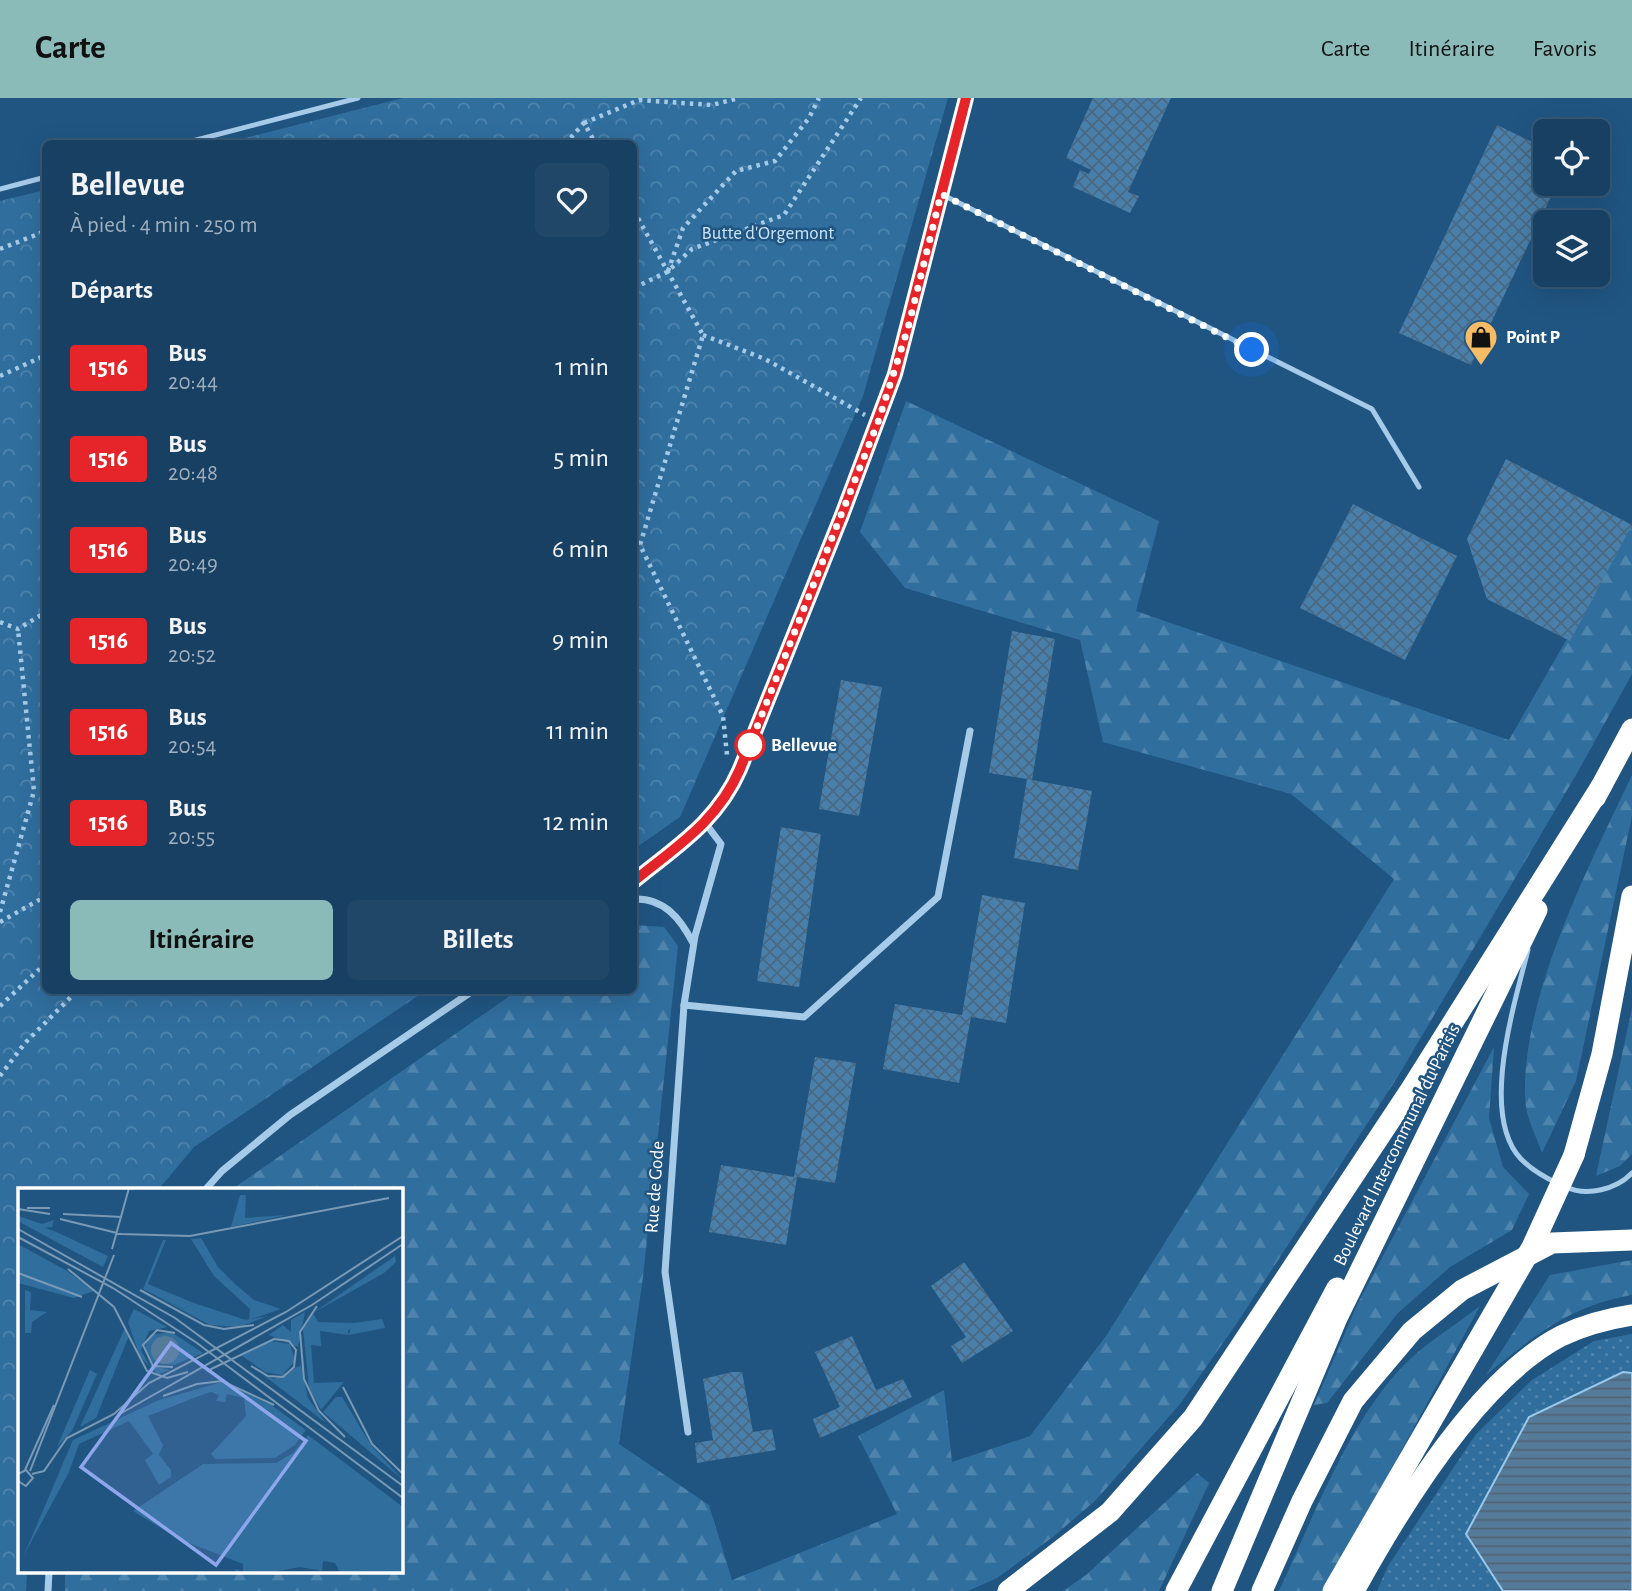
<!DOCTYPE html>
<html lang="fr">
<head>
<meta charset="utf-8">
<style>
  :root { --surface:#184062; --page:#214768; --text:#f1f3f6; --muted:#9fafbe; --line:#365977; --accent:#8bbbb9 }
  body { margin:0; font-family:"Alegreya Sans",sans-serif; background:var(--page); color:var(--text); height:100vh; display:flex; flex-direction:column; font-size:26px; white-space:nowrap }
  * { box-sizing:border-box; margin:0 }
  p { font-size:23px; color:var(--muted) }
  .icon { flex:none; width:38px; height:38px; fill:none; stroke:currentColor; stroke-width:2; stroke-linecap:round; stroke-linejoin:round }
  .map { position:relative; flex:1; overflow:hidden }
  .sheet { position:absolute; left:42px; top:42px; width:595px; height:854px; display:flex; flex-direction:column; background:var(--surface); border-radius:10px; box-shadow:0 7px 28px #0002,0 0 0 2px var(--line) }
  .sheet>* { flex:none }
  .badge { padding:0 14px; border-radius:5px; font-size:24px; line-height:46px }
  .fabs { position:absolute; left:1533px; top:21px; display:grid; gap:14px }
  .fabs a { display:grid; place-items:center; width:77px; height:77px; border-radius:10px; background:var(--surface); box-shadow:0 7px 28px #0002,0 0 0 2px var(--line); font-size:35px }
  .you { position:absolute; width:35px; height:35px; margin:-18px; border:5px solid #fff; border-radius:50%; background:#1a73e8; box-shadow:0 0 0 10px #1a73e833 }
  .map>.badge { position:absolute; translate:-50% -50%; box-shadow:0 0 0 4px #fff }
  h2 { padding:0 28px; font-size:26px; line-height:63px }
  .round { display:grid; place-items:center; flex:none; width:74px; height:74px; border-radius:10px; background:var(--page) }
  .head { display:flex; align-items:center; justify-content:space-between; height:119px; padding:0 28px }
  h1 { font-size:33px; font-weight:700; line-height:52px }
  .action { display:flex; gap:14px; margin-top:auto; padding:14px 28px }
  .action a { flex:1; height:80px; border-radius:10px; background:var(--accent); color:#111; font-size:28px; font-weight:700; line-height:80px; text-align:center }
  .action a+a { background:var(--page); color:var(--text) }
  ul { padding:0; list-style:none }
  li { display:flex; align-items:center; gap:21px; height:91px; padding:0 28px }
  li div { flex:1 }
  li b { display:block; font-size:26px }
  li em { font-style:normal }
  li .badge { min-width:77px; font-weight:700; text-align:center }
  header { display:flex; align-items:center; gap:42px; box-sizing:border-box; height:98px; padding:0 35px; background:var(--accent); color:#111 }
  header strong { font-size:33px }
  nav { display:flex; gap:38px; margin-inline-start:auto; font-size:24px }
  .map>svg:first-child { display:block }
  .grass { fill:url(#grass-dots) }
  .forest { fill:url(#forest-firs) }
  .park { fill:url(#park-crowns) }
  .water { fill:url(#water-rules); stroke:#9ac8ea; stroke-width:2 }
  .building { fill:url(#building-cross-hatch) }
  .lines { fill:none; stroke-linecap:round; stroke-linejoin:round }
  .path { stroke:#a6cbe8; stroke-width:4.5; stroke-dasharray:3.5 5; stroke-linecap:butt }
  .lane { stroke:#a6cbe8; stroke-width:5 }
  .street { stroke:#a6cbe8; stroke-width:7 }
  .highway { stroke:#fff; stroke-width:21 }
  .highway-bridge { stroke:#fff; stroke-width:21 }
  .line-casing { stroke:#fff; stroke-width:16 }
  .line { stroke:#e52529; stroke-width:10 }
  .walk { stroke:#fff; stroke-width:7; stroke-dasharray:0 12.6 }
  .stop-dot { fill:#fff; stroke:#e52529; stroke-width:3.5 }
  .labels { text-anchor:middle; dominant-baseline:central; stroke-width:5; stroke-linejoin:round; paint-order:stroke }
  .park-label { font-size:19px; fill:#cae3f6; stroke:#205582 }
  .poi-label { font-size:19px; font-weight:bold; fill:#fff; stroke:#205582; text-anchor:start }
  .stop-label { font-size:19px; font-weight:bold; fill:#fff; stroke:#205582; text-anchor:start }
  .street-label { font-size:19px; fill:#fff; stroke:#205582 }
  .inset-road { fill:none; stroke:#7999b4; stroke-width:2 }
  .view { fill:#8ea6ec; fill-opacity:0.15; stroke:#8ea6ec; stroke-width:3.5 }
  .inset-edge { fill:none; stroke:#fff; stroke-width:3.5 }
</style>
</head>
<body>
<header>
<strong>Carte</strong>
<nav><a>Carte</a><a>Itinéraire</a><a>Favoris</a></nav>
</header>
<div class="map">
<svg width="1632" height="1493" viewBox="0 0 1632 1493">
  <defs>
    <pattern id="grass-dots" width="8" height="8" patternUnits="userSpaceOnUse" patternTransform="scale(1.75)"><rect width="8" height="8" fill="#306e9e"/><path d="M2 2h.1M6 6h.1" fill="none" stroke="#4f84ad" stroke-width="1.8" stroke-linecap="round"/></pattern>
    <pattern id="forest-firs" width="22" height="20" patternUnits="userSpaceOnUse" patternTransform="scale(1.75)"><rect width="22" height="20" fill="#306e9e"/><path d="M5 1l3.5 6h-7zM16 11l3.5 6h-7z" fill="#4f84ad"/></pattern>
    <pattern id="park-crowns" width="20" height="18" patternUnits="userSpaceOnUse" patternTransform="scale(1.75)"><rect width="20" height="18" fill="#306e9e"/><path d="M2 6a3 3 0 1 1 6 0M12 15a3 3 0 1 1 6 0" fill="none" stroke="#4f84ad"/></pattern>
    <pattern id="water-rules" width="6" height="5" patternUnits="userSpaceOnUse" patternTransform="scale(1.75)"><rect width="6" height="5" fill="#557b9b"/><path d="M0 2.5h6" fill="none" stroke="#506474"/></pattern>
    <pattern id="building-cross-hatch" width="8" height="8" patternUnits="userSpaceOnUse" patternTransform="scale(1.75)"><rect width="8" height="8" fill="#487fab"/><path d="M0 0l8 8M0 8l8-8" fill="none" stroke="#4a6880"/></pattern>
  </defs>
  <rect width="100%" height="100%" fill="#205582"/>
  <path class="grass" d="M 1632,1236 L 1632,1493 L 1377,1493 L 1388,1468 L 1476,1336 L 1532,1282 L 1594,1243 Z"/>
  <g class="forest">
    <path d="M 906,303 L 1159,423 L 1136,513 L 1509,642 L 1632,427 L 1632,576 L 1576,677 L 1397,980 L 1237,1225 L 1180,1306 L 1096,1402 L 1053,1439 L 997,1480 L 968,1493 L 65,1493 L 65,1474 L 401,1474 L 401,1092 L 231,1092 L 517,893 L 634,892 L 634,827 L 664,829 L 678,848 L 643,1179 L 619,1346 L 709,1407 L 732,1482 L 897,1416 L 858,1338 L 944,1292 L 952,1364 L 1030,1338 L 1106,1238 L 1394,781 L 1291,696 L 1103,644 L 1080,542 L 905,490 L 860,434 Z"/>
    <path d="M 1632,677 L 1632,718 L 1576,983 L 1542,1055 C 1536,1038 1525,1017 1525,999 C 1522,897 1589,768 1632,677 Z"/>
    <path d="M 1632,910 L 1632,1056 L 1620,1068 L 1596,1078 Z"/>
    <path d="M 1494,949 L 1489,1020 L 1503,1069 L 1529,1096 L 1512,1132 L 1450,1169 L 1398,1215 L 1327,1305 L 1314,1307 L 1358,1205 Z"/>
    <path d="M 1632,1162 L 1632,1197 C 1569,1208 1534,1238 1486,1277 L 1550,1177 Z"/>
    <path d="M 1480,1208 L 1325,1493 L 1279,1493 C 1312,1422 1349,1323 1404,1267 C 1425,1245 1456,1227 1480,1208 Z"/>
    <path d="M 1197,1375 L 1209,1385 L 1159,1493 L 1063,1493 L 1086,1477 Z"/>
  </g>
  <g class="park">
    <path d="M 403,0 L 948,0 L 863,298 L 680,719 L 634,751 L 634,46 L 225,45 Z"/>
    <path d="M 45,92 L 46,892 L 425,893 L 194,1049 L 158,1092 L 19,1092 L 19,1474 L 27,1474 L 26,1493 L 0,1493 L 0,103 Z"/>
  </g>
  <path class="water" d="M 1623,1274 L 1632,1275 L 1632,1493 L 1503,1493 L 1466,1436 L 1529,1319 Z"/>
  <g class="building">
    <path d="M 1093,0 L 1171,0 L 1128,94 L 1139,98 L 1130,115 L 1073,89 L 1080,72 L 1089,76 L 1091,72 L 1066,60 Z"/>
    <path d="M 1497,27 L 1545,50 L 1545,86 L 1557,86 L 1471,267 L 1399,235 Z"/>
    <path d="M 1506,361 L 1632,427 L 1570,543 L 1487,501 L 1467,441 Z"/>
    <path d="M 1353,406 L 1457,458 L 1405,562 L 1300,510 Z"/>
    <path d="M 1012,533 L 1055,541 L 1032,682 L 1092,693 L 1078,772 L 1014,760 L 1027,681 L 989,675 Z"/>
    <path d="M 841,582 L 882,589 L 859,718 L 819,711 Z"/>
    <path d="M 781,729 L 821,736 L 799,889 L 757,883 Z"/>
    <path d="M 982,797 L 1025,805 L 1006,925 L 971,919 L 959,985 L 883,971 L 895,906 L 962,917 Z"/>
    <path d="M 815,959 L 856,965 L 835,1085 L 797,1079 L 786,1147 L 709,1134 L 721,1067 L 794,1079 Z"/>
    <path d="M 964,1164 L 1013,1233 L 962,1265 L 951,1248 L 966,1239 L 931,1188 Z"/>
    <path d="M 852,1238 L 876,1292 L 903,1281 L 912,1299 L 820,1340 L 813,1321 L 840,1309 L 815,1254 Z"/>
    <path d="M 732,1274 L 742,1274 L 753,1334 L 772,1331 L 776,1352 L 697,1365 L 695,1345 L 713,1342 L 703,1281 Z"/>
  </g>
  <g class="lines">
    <g class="path">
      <path d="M 584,25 L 639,2 L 712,7 L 739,0"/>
      <path d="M 565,46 L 584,25 L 596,46"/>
      <path d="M 634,113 L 703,237 L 640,447 L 723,618 L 727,657"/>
      <path d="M 0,151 L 46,133"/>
      <path d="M 668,173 L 683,130 L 736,73 L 775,63 L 809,20 L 819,0"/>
      <path d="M 634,190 L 667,174 L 692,151 L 784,117 L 861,0"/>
      <path d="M 703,237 L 765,261 L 865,317"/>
      <path d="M 0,278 L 46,257"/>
      <path d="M 634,436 L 639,447"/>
      <path d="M 0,524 L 18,531 L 46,514"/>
      <path d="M 0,814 L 34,693 L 18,531"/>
      <path d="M 0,824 L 46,798"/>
      <path d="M 0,908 L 46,865"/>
      <path d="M 0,978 L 25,945 L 78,892"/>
    </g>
    <g class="lane">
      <path d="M 181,46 L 358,0"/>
      <path d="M 0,91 L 46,79"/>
      <path d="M 941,96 L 1372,311 L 1419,389"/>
      <path d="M 1528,852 C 1515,904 1479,1017 1521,1061 C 1532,1072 1544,1079 1557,1085"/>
      <path d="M 1566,1089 C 1587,1099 1617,1091 1632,1075"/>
    </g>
    <g class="street">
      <path d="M 634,782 L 706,726 L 731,692 L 878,324 L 908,230 L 966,0"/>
      <path d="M 634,801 C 664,800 680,820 693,845"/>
      <path d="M 684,907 L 804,919 L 938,799 L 970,633"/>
      <path d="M 205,1092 L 222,1073 L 290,1017 L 474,892"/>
      <path d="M 688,1334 L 665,1174 L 684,907 L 695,838 L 721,746 L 706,726"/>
      <path d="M 48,1493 L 49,1474"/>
    </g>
    <g class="highway">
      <path d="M 1595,700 L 1632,631"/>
      <path d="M 1574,1057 L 1602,956 L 1632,798"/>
      <path d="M 1008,1493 L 1110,1414 L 1193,1320 L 1411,991 L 1602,687"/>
      <path d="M 1176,1493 L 1337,1190"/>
      <path d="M 1222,1493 L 1337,1220 L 1537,812"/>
      <path d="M 1262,1493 L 1302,1403 L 1353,1303 L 1412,1233 L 1462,1192 L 1552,1145 L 1632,1142"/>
      <path d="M 1333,1493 L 1473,1251"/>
      <path d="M 1354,1493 C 1398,1413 1478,1281 1561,1238 C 1584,1227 1606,1221 1632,1217"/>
    </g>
    <path class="highway-bridge" d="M 1473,1251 L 1532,1149 L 1574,1057"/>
  </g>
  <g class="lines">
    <defs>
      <path id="line" d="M 634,783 C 677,748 717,724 740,671 L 842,417 L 895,276 L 966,0"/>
    </defs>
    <use href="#line" class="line-casing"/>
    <use href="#line" class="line"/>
    <path class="walk" d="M 750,647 L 749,649 L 878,324 L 908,230 L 941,96 L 1252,252"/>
  </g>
  <defs>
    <symbol id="shop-pin" viewBox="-11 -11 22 30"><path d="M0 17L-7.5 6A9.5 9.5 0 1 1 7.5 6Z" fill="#f6bc66" stroke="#205582"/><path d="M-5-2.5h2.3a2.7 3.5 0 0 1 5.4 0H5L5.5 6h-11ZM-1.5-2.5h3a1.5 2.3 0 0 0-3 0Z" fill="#111"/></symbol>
  </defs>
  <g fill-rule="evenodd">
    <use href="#shop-pin" x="1462" y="220" width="38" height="52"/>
  </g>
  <circle class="stop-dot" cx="750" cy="647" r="14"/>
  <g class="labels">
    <g class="park-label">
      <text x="768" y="135">Butte d'Orgemont</text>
    </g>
    <g class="poi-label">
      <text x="1506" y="239">Point P</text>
    </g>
    <g class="stop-label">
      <text x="771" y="647">Bellevue</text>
    </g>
    <g class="street-label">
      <text transform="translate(1397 1047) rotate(-64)">Boulevard Intercommunal du Parisis</text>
      <text transform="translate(655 1089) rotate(-86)">Rue de Gode</text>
    </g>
  </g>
  <g transform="translate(18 1090)">
    <rect width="385" height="385" fill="#205582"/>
    <path d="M 0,28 L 24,36 L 36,32 L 34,39 L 27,40 L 36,43 L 31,50 L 0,33 ZM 377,68 L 378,74 L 366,85 L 295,125 ZM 136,107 L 165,121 L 176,115 L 228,132 L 250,128 L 221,139 L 192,137 ZM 153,144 L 185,165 L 156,177 L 135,175 L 127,159 L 133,147 Z" fill="#306e9e"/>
    <path d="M 222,7 L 228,7 L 227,30 L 269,27 L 213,39 ZM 36,43 L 90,68 L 85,79 L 31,50 ZM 145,52 L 148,52 L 130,96 L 176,115 L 165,121 L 125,101 ZM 0,56 L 49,83 L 76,103 L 56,110 L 0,95 ZM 7,102 L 13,104 L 12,122 L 29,124 L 14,134 L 13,145 L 7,145 ZM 116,121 L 149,139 L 131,143 L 123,162 L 131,177 L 152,182 L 140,186 L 122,169 L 110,134 ZM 287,124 L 280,159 L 251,147 L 265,137 L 273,144 L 273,132 ZM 295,125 L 300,134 L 336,135 L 337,141 L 330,142 L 330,147 L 302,143 L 303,158 L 293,157 L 296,195 L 326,194 L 303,222 L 291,200 L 285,141 ZM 107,140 L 110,150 L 78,230 L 62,239 ZM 252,153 L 272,156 L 277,173 L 264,187 L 247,184 L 223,167 ZM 283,177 L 290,210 L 308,235 L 244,186 L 256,191 ZM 72,182 L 79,186 L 54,243 L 39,259 ZM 204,194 L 253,217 L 288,242 L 277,257 L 257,270 L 197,271 L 193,266 L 228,228 L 226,210 L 209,206 L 207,214 L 198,213 L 201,207 L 193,204 L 181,208 L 130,228 L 145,257 L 141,267 L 153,282 L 153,289 L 141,297 L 127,272 L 135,266 L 111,233 L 61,256 L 51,284 L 6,367 L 55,252 L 141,212 ZM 318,209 L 324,209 L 353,257 L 385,292 L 305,224 Z" fill="#306e9e"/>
    <path d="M 183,50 L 200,79 L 217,96 L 236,112 L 263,121 L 231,132 L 232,121 L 196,88 L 173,51 ZM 290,247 L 385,319 L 385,385 L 322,385 L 317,375 L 305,373 L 304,383 L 282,379 L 250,385 L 217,385 L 218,381 L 225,384 L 225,376 L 161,351 L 115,323 L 185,276 L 258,275 L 275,265 Z" fill="#306e9e"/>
    <path d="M 364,131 L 367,140 L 330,147 L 336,135 Z" fill="#306e9e"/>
    <path d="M133 162a14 14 0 1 1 28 0a14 14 0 1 1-28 0Z" fill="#557b9b"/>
    <path class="inset-road" d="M 9,20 L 32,20M 0,21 L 32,26M 45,26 L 104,29M 42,31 L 103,46 L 172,48 L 371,10M 0,41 L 157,130 L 385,298M 0,49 L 95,100 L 179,155 L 385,310M 94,61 L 111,0M 50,81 L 96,119 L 129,183 L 149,190 L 170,184M 0,85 L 64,109M 122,102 L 186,137 L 206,141 L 236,137M 299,118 L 282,144 L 286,191 L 301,223 L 327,249M 155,179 L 135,178 L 125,157 L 139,142 L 157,145M 189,183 L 256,151 L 271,153 L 278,162 L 276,179 L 265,189 L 250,188 L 233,178M 325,199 L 354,256 L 385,286M 145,208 L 179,196 L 204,193 L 256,217M 100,227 L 294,117 L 385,56M 7,282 L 36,217M 12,283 L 96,67M 0,286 L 8,282 L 15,290 L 8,298 L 0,293M 14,286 L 26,283 L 49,250 L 96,226 L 131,195 L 268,124 L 385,48"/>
    <path class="view" d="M 153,155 L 288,253 L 198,377 L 63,279 Z"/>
    <rect width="385" height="385" class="inset-edge"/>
  </g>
</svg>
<div class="fabs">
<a><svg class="icon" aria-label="locate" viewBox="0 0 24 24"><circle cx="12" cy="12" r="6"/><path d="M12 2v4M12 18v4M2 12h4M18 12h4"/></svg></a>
<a><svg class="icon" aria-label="layers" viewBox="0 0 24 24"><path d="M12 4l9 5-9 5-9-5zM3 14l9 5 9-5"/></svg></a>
</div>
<div class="you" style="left:1252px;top:252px"></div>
<section class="sheet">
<div class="head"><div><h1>Bellevue</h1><p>À pied · 4 min · 250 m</p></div><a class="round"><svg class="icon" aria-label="heart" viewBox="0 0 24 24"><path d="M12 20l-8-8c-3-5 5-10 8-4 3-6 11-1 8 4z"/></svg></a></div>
<h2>Départs</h2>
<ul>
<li><span class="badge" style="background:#e52529;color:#fff">1516</span><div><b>Bus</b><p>20:44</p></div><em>1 min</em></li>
<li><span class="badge" style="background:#e52529;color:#fff">1516</span><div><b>Bus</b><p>20:48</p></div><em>5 min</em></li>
<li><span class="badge" style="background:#e52529;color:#fff">1516</span><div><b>Bus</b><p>20:49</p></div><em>6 min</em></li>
<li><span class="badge" style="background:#e52529;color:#fff">1516</span><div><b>Bus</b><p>20:52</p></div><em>9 min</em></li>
<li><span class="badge" style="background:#e52529;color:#fff">1516</span><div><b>Bus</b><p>20:54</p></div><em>11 min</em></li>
<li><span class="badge" style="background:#e52529;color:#fff">1516</span><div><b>Bus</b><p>20:55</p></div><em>12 min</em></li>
</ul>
<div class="action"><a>Itinéraire</a><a>Billets</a></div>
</section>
</div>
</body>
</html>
